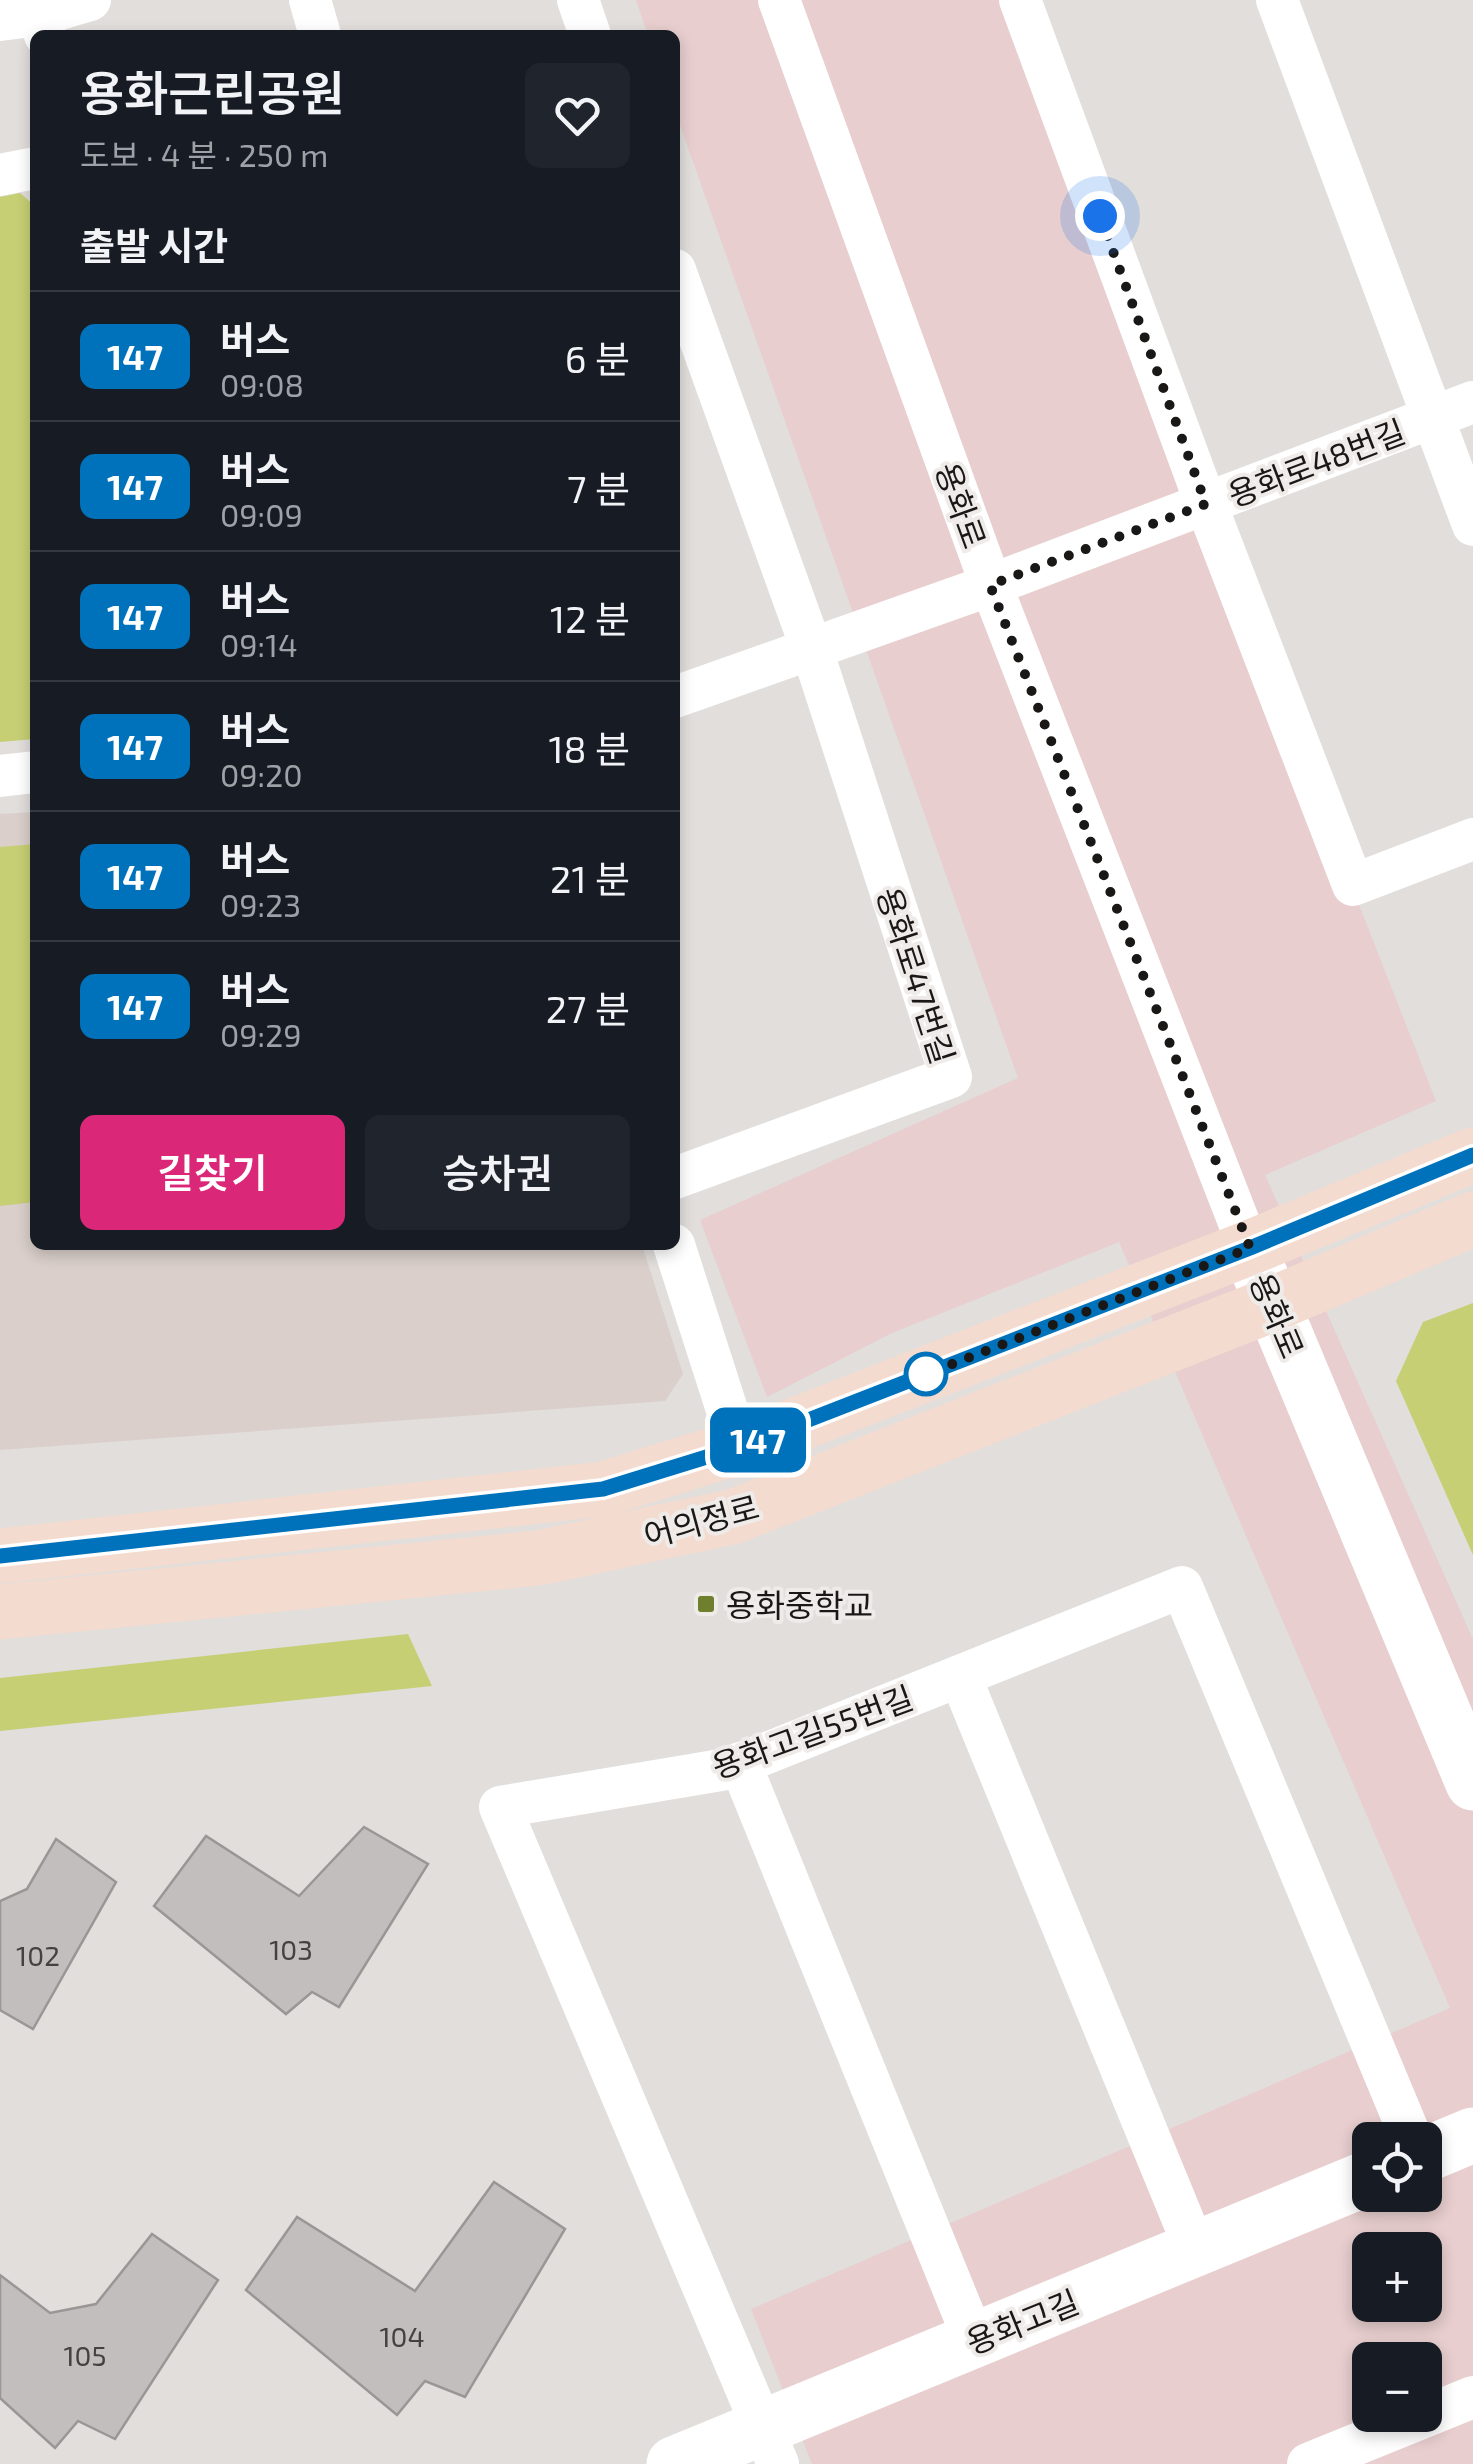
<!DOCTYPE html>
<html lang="ko">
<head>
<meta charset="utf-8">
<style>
  :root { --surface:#171b24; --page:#20242c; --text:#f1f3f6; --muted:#9ea1a6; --line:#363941; --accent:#db2777 }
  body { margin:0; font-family:"Exo 2","Noto Sans KR",sans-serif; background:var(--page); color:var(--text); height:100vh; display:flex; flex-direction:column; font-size:38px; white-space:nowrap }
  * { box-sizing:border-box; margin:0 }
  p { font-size:32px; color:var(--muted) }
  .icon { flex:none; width:55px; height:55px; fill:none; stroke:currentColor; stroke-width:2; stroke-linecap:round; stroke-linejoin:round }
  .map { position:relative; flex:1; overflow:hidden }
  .sheet { position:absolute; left:30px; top:30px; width:650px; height:1220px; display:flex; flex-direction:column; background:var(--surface); border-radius:15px; box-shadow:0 5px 15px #0003 }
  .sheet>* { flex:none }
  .badge { padding:0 20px; border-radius:15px; font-size:35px; line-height:65px }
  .controls { position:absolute; left:1352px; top:2122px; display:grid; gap:20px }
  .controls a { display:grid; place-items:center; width:90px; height:90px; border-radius:15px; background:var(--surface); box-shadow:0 5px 15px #0003; font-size:50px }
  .you { position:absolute; width:50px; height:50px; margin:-25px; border:8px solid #fff; border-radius:50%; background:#1a73e8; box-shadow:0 0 0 15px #1a73e833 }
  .map>.badge { position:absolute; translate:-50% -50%; box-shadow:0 0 0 5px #fff }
  h2 { padding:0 50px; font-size:38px; line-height:90px }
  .round { display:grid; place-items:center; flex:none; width:105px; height:105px; border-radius:15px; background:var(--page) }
  .head { display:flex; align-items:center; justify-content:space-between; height:170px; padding:0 50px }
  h1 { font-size:48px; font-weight:600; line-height:75px }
  .cta { display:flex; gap:20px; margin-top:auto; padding:20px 50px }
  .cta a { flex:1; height:115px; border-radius:15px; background:var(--accent); color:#fff; font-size:40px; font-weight:600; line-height:115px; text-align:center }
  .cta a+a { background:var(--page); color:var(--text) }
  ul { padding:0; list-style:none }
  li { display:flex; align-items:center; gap:30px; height:130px; padding:0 50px; border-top:2px solid var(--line) }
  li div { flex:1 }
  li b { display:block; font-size:38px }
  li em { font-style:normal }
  li .badge { min-width:110px; font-weight:700; text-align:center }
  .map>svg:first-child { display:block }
  .commercial { fill:#e8cece; fill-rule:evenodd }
  .built { fill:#dacfca }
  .green { fill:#c6cf74 }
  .building { fill:#c2bebd; stroke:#9a9695; stroke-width:2.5 }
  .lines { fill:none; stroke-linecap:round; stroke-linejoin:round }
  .minor { stroke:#fff; stroke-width:42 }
  .tertiary { stroke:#fff; stroke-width:55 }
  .secondary { stroke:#f4dbcf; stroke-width:55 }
  .line-casing { stroke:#fff; stroke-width:22 }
  .line { stroke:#0072bc; stroke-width:15 }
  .walk { stroke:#191817; stroke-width:10; stroke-dasharray:0 18 }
  .stop-dot { fill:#fff; stroke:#0072bc; stroke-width:5 }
  .poi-dot { fill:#707f2d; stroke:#efebe9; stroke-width:4 }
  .labels { text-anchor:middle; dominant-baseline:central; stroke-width:8; stroke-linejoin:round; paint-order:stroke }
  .number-label { font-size:28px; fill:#434240 }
  .street-label { font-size:32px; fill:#191817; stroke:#efebe9 }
  .poi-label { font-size:32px; fill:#191817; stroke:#efebe9; text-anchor:start }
</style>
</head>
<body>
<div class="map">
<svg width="1473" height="2464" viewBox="0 0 1473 2464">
  <rect width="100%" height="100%" fill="#e1dedc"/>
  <path class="commercial" d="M 636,0 L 1004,0 L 1436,1101 L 1265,1175 L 1473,1639 L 1473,2464 L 812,2464 L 751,2309 L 1450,2008 L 1119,1242 L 892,1333 L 767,1397 L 700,1220 L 1018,1078 L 675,111 L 675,35 L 648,35 ZM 1370,2140 L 1425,2140 L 1425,2195 L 1370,2195 ZM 1370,2250 L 1425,2250 L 1425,2305 L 1370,2305 ZM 1370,2360 L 1425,2360 L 1425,2415 L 1370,2415 Z"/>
  <path class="built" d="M 35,812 L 35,1245 L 642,1245 L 683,1374 L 665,1401 L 0,1450 L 0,814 Z"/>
  <g class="green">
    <path d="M 20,193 L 35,206 L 35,739 L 0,742 L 0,197 Z"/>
    <path d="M 35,844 L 35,1202 L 0,1206 L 0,847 Z"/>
    <path d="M 1473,1303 L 1473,1555 L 1396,1381 L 1423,1322 Z"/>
    <path d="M 408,1634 L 432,1686 L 0,1731 L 0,1678 Z"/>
  </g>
  <g class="building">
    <path d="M 364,1827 L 428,1864 L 339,2007 L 312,1992 L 286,2014 L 154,1906 L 206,1836 L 299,1896 Z"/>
    <path d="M 56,1839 L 116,1882 L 33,2029 L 0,2010 L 0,1901 L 27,1889 Z"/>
    <path d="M 494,2182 L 565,2229 L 465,2397 L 425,2381 L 397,2415 L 246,2290 L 297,2217 L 415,2291 Z"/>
    <path d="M 152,2234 L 218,2280 L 115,2439 L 78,2421 L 55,2448 L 0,2398 L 0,2275 L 50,2313 L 96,2304 Z"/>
  </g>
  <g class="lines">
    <g class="minor">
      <path d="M 310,0 L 320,35"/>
      <path d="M 578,0 L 590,35"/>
      <path d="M 779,0 L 991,585 L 1249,1248"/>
      <path d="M 1020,0 L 1206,504 L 1353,885 L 1473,839"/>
      <path d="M 1277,0 L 1473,525"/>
      <path d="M 0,20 L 39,15"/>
      <path d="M 45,35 L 39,15 L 90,0"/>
      <path d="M 0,175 L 35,168"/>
      <path d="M 675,270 L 812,650 L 951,1077 L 675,1178"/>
      <path d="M 675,697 L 991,585 L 1473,402"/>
      <path d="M 0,776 L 35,772"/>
      <path d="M 674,1245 L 739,1447"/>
      <path d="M 960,1676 L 1195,2249"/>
      <path d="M 740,1763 L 974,2340"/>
      <path d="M 778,2464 L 500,1807 L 727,1769 L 1182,1587 L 1412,2140"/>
      <path d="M 1308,2464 L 1473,2397"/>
    </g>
    <g class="tertiary">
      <path d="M 1249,1248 L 1473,1783"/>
      <path d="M 1425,2155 L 1473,2135"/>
      <path d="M 674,2464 L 1370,2177"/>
    </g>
    <g class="secondary">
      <path d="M 0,1556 L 603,1489 L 739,1447 L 1249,1248 L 1473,1155"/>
      <path d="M 0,1612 L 538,1558 L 732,1517 L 1273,1304 L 1473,1219"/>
    </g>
  </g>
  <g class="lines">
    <defs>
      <path id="line" d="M 0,1556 L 603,1489 L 739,1447 L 1250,1248 L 1473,1155"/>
    </defs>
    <use href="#line" class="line-casing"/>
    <use href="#line" class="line"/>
    <path class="walk" d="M 926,1374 L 914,1379 L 1250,1248 L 990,585 L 1206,504 L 1100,216"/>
  </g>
  <circle class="stop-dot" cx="926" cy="1374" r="20"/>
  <rect class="poi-dot" x="696" y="1594" width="20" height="20" rx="5"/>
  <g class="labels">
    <g class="number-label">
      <text x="291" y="1949">103</text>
      <text x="38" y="1955">102</text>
      <text x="402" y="2336">104</text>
      <text x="85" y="2355">105</text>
    </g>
    <g class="street-label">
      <text transform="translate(1316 462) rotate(-21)">용화로48번길</text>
      <text transform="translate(962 505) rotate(70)">용화로</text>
      <text transform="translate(917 975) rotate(72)">용화로47번길</text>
      <text transform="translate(1278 1315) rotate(67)">용화로</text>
      <text transform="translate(701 1520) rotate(-15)">어의정로</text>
      <text transform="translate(812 1731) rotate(-20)">용화고길55번길</text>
      <text transform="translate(1022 2321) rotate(-22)">용화고길</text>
    </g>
    <g class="poi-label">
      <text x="726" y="1604">용화중학교</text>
    </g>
  </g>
</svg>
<div class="controls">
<a><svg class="icon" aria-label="locate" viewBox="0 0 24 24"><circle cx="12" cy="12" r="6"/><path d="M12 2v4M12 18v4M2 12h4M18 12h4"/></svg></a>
<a>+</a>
<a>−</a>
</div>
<div class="you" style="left:1100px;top:216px"></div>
<b class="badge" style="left:758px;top:1440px;background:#0072bc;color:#fff">147</b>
<section class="sheet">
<div class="head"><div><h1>용화근린공원</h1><p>도보 · 4 분 · 250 m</p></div><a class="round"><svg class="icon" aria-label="heart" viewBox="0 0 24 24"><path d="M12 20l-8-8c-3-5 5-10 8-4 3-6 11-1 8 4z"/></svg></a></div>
<h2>출발 시간</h2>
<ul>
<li><span class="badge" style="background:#0072bc;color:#fff">147</span><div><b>버스</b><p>09:08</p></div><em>6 분</em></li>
<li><span class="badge" style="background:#0072bc;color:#fff">147</span><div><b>버스</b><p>09:09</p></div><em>7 분</em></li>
<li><span class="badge" style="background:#0072bc;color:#fff">147</span><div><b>버스</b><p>09:14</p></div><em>12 분</em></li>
<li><span class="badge" style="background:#0072bc;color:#fff">147</span><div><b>버스</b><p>09:20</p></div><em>18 분</em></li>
<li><span class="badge" style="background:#0072bc;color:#fff">147</span><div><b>버스</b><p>09:23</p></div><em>21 분</em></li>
<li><span class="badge" style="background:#0072bc;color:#fff">147</span><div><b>버스</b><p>09:29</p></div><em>27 분</em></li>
</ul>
<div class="cta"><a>길찾기</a><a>승차권</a></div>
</section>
</div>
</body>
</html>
